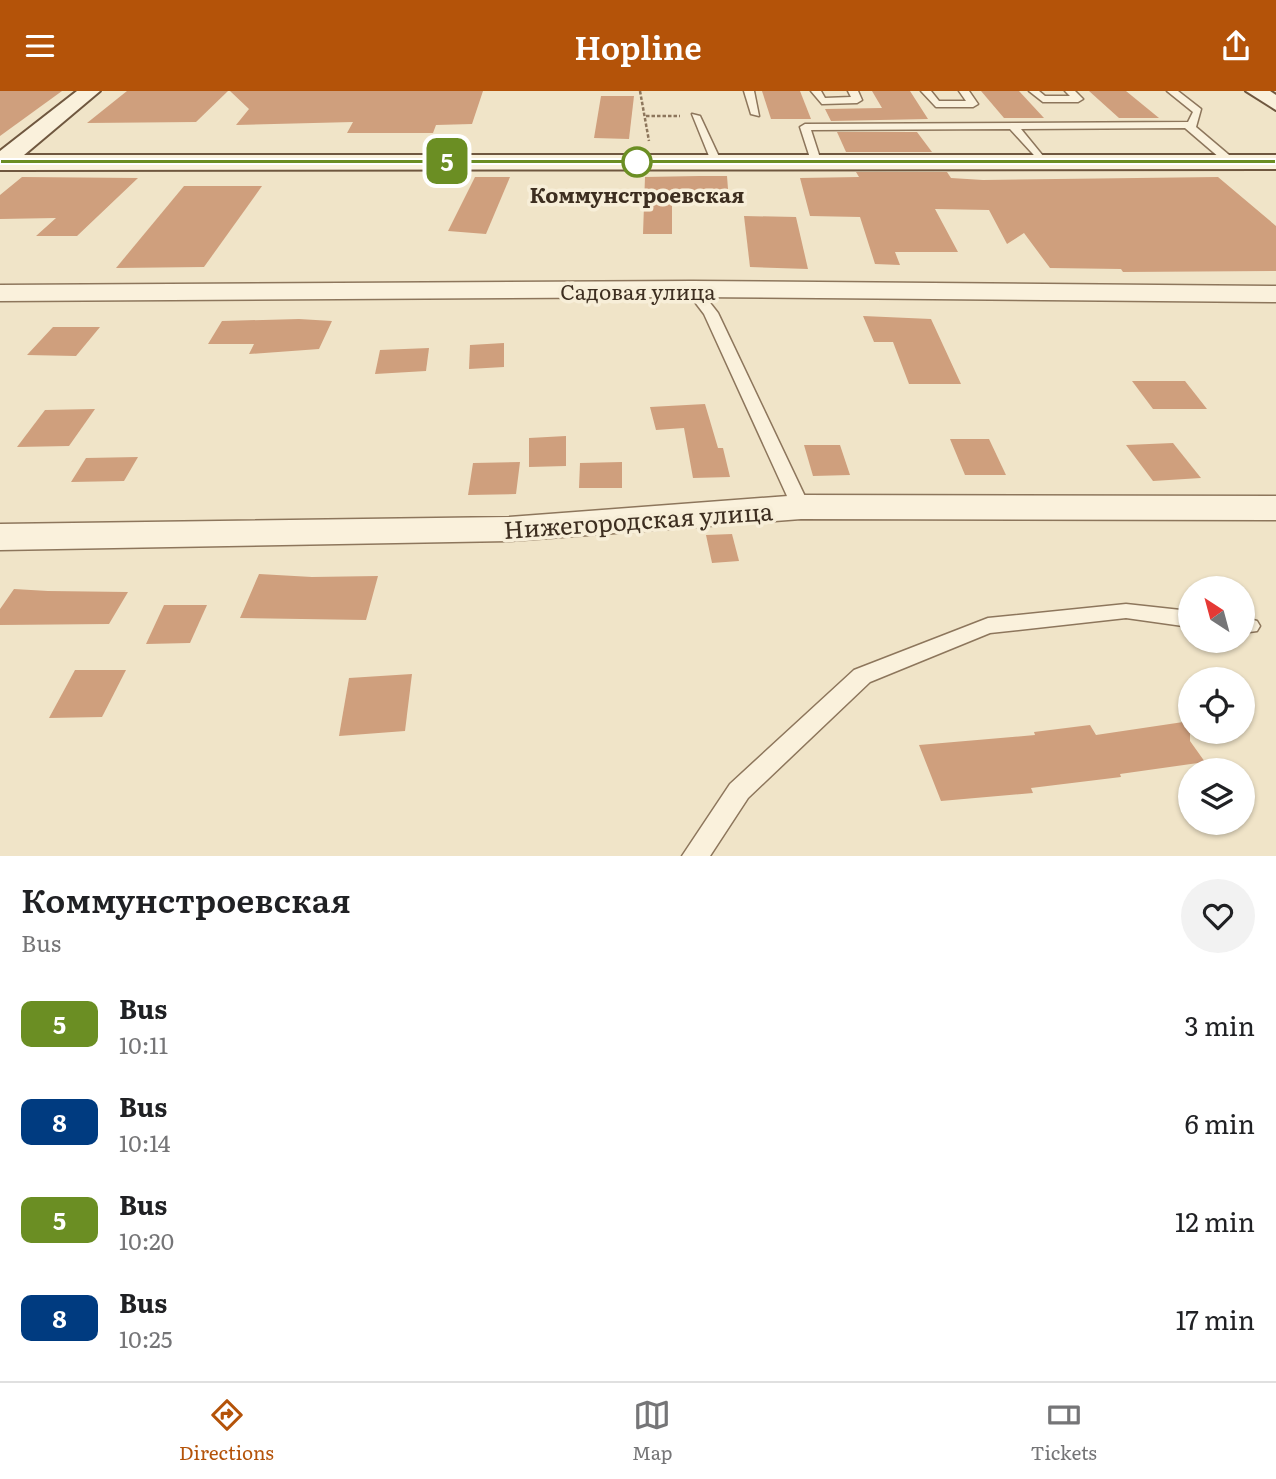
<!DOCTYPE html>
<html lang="en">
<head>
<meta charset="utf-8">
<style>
  :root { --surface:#fff; --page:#f2f2f2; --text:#202124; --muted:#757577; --line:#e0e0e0; --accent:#b45309 }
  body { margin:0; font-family:Literata,serif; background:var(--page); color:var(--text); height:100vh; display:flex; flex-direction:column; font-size:26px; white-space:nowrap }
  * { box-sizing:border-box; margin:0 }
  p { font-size:23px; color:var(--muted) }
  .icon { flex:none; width:38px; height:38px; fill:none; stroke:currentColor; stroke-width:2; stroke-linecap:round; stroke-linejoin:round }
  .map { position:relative; height:765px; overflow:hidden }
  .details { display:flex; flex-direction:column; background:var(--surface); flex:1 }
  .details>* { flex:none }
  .badge { padding:0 14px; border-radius:10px; font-size:24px; line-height:46px }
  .needle { width:46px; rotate:324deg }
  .controls { position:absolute; left:1178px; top:485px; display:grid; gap:14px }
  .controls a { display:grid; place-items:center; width:77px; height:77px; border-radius:50%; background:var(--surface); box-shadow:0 2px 5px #0004; font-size:35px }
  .map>.badge { position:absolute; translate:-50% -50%; box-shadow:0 0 0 4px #fff }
  .round { display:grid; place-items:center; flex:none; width:74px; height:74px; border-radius:37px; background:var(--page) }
  .summary { display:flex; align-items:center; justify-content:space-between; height:119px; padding:0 21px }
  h1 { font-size:33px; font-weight:600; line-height:52px }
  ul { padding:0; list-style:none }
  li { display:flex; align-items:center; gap:21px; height:98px; padding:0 21px }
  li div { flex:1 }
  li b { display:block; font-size:26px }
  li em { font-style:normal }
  li .badge { min-width:77px; font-weight:700; text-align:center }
  header { display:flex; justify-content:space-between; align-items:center; height:91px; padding:0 21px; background:var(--accent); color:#fff; font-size:32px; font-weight:600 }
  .menu { display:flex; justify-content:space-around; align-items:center; height:98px; border-top:2px solid var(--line); background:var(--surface); font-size:19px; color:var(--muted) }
  .menu a { display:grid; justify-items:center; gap:4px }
  .menu .on { color:var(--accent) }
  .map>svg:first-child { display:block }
  .building { fill:#cf9f7d }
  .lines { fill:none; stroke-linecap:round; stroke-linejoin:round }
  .lane-casing { stroke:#8d765c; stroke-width:3 }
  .street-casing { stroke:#8d765c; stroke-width:3 }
  .secondary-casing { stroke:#6f573f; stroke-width:4 }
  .path { stroke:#8d765c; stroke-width:2.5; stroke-dasharray:3.5 2; stroke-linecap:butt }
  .lane { fill:#faf1dc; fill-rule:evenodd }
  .street { fill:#faf1dc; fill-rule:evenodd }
  .secondary { fill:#faf1dc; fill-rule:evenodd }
  .line { fill:#6b8e23; stroke:#fff; stroke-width:2 }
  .stop-dot { fill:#fff; stroke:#6b8e23; stroke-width:3.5 }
  .labels { text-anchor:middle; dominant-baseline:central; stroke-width:7; stroke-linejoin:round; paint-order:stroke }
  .far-stop-label { font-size:21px; font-weight:bold; fill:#3d2e20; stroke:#f7eed8 }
  .far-street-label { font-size:21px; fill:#3d2e20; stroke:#f7eed8 }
  .street-label { font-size:24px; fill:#3d2e20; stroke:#f7eed8 }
</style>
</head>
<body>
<header><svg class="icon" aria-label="menu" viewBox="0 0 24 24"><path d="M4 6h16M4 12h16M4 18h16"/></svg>Hopline<svg class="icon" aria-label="share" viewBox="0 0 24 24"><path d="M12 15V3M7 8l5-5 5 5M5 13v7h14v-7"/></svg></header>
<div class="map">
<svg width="1276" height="765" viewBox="0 0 1276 765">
  <rect width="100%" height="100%" fill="#f0e4c8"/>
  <g class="building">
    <path d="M 0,0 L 62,0 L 0,45 Z"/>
    <path d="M 127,0 L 228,0 L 196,31 L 87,32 Z"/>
    <path d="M 230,0 L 483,0 L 472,33 L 436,34 L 433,42 L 347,42 L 353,31 L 236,34 L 249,18 Z"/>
    <path d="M 762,0 L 800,0 L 811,28 L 771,28 Z"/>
    <path d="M 872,0 L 910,0 L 928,28 L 831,30 L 825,18 L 882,17 Z"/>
    <path d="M 981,0 L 1019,0 L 1044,27 L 1004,27 Z"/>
    <path d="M 1089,0 L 1126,0 L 1159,27 L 1119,27 Z"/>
    <path d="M 601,5 L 634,5 L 629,48 L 594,47 Z"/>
    <path d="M 837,41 L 917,41 L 932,61 L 846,61 Z"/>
    <path d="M 856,81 L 947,81 L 951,87 L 983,89 L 1218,86 L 1276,135 L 1276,180 L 1123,181 L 1121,178 L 1050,177 L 1024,142 L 1007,153 L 989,119 L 935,118 L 958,161 L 895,161 L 900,174 L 875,173 L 860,126 L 810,125 L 800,87 L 859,86 Z"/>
    <path d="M 699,85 L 727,85 L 729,111 L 672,110 L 672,143 L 643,143 L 645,86 Z"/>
    <path d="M 22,86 L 138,87 L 77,145 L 36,145 L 56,127 L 0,128 L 0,104 Z"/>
    <path d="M 475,86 L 510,86 L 486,143 L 448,140 Z"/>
    <path d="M 184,95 L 262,95 L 204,176 L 116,177 Z"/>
    <path d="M 744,125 L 796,126 L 808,178 L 750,176 Z"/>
    <path d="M 863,225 L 931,228 L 961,293 L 909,293 L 893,251 L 874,251 Z"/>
    <path d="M 299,228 L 332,230 L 319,258 L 249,263 L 254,253 L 208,253 L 222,230 Z"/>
    <path d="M 53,236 L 100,236 L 76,265 L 27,264 Z"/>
    <path d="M 504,252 L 504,276 L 469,278 L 470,254 Z"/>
    <path d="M 429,257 L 426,280 L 375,283 L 380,259 Z"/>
    <path d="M 1132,290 L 1185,290 L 1207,318 L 1153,318 Z"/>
    <path d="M 705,313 L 718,357 L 723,357 L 730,386 L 693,387 L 684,337 L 656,339 L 650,316 Z"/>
    <path d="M 95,318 L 69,355 L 17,356 L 45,319 Z"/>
    <path d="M 566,345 L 566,375 L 529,376 L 529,347 Z"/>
    <path d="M 950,348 L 989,348 L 1006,384 L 965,384 Z"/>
    <path d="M 1173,352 L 1201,387 L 1153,390 L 1126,354 Z"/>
    <path d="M 804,354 L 840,354 L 850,384 L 813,385 Z"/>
    <path d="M 138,366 L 124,390 L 71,391 L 86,367 Z"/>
    <path d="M 520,371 L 516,403 L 468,404 L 473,372 Z"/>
    <path d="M 622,371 L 622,397 L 579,397 L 580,372 Z"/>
    <path d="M 732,443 L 739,470 L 712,472 L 706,444 Z"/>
    <path d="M 259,483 L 312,486 L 378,485 L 366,529 L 240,527 Z"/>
    <path d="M 14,498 L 48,500 L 128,501 L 109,533 L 0,534 L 0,518 Z"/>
    <path d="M 164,514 L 207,514 L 190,552 L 146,553 Z"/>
    <path d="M 75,579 L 126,579 L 102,626 L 49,627 Z"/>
    <path d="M 412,583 L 405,640 L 339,645 L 349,587 Z"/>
    <path d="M 1190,630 L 1190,650 L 1205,671 L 1120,683 L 1121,686 L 1031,697 L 1033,702 L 941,710 L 919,654 L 1035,644 L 1034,641 L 1090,634 L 1096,644 Z"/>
  </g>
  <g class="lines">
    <defs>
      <g id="lane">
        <path d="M 744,0 L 754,0 L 759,25 L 751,23 Z"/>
        <path d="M 811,0 L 821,0 L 825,7 L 851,6 L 848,0 L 858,0 L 862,9 L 857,12 L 822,13 Z"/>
        <path d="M 921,0 L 931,0 L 939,10 L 966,10 L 959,0 L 969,0 L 978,13 L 973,16 L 936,16 Z"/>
        <path d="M 1029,0 L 1039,0 L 1045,5 L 1070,5 L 1065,0 L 1075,0 L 1083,8 L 1078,11 L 1043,11 Z"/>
        <path d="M 1167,0 L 1178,0 L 1201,18 L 1196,36 L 1235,69 L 1235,73 L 1227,73 L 1185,37 L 1021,38 L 1048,71 L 1043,74 L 1010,38 L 811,39 L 821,70 L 816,73 L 811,70 L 800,36 L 805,33 L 1188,31 L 1193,21 Z"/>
        <path d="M 692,23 L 700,25 L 721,70 L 720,72 L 711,70 Z"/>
        <path d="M 692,194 L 697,195 L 718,222 L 810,416 L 807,420 L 801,422 L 792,416 L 704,223 L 685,198 Z"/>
        <path d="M 1126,513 L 1190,520 L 1190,536 L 1126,527 L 990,542 L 870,591 L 748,707 L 710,765 L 682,765 L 730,693 L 854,579 L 988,527 Z"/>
        <path d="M 1242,526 L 1257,530 L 1260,535 L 1257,540 L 1242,542 Z"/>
      </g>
      <g id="street">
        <path d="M 692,190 L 1276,195 L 1276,211 L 692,206 L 0,210 L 0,194 Z"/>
        <path d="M 801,404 L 1276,405 L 1276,429 L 801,428 L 509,450 L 0,459 L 0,433 L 509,426 Z"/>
      </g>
      <g id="secondary">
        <path d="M 77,0 L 100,0 L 24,64 L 1276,64 L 1276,78 L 0,79 L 0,60 Z"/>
        <path d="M 1246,0 L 1270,0 L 1276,4 L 1276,19 Z"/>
      </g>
    </defs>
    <use href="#lane" class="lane-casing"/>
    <use href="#street" class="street-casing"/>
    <use href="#secondary" class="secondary-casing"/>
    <g class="path">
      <path d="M 640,0 L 649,50"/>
      <path d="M 646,25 L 680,25"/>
    </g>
    <use href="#lane" class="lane"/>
    <use href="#street" class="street"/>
    <use href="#secondary" class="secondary"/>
  </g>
  <rect class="line" x="0" y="68" width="1276" height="5"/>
  <circle class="stop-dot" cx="637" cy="71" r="14"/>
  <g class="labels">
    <g class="far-stop-label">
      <text x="637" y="102">Коммунстроевская</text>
    </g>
    <g class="far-street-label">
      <text x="638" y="199">Садовая улица</text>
    </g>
    <g class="street-label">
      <text transform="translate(638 428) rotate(-4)">Нижегородская улица</text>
    </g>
  </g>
</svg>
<div class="controls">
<a><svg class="needle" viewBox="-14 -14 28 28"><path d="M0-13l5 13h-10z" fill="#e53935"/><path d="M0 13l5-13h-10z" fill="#757577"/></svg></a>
<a><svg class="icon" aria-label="locate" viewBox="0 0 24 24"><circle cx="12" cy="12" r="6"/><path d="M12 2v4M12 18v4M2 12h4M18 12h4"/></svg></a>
<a><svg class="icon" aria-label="layers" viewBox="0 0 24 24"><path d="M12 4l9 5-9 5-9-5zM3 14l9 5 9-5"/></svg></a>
</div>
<b class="badge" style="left:447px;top:70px;background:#6b8e23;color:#fff">5</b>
</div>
<section class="details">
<div class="summary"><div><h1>Коммунстроевская</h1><p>Bus</p></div><a class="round"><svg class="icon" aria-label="heart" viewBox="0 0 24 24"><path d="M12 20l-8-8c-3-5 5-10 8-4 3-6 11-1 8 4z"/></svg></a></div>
<ul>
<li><span class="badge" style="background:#6b8e23;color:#fff">5</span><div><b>Bus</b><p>10:11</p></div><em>3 min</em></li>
<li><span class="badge" style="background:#003b80;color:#fff">8</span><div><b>Bus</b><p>10:14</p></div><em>6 min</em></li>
<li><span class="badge" style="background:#6b8e23;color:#fff">5</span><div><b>Bus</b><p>10:20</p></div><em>12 min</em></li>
<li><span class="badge" style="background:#003b80;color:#fff">8</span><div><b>Bus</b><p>10:25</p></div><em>17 min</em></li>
</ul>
</section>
<nav class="menu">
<a class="on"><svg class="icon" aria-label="directions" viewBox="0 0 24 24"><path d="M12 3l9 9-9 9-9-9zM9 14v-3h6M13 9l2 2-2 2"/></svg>Directions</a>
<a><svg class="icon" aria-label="map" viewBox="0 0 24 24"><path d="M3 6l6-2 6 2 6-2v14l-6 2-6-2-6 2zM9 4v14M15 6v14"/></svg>Map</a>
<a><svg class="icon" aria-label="tickets" viewBox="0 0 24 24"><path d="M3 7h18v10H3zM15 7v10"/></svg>Tickets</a>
</nav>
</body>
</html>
